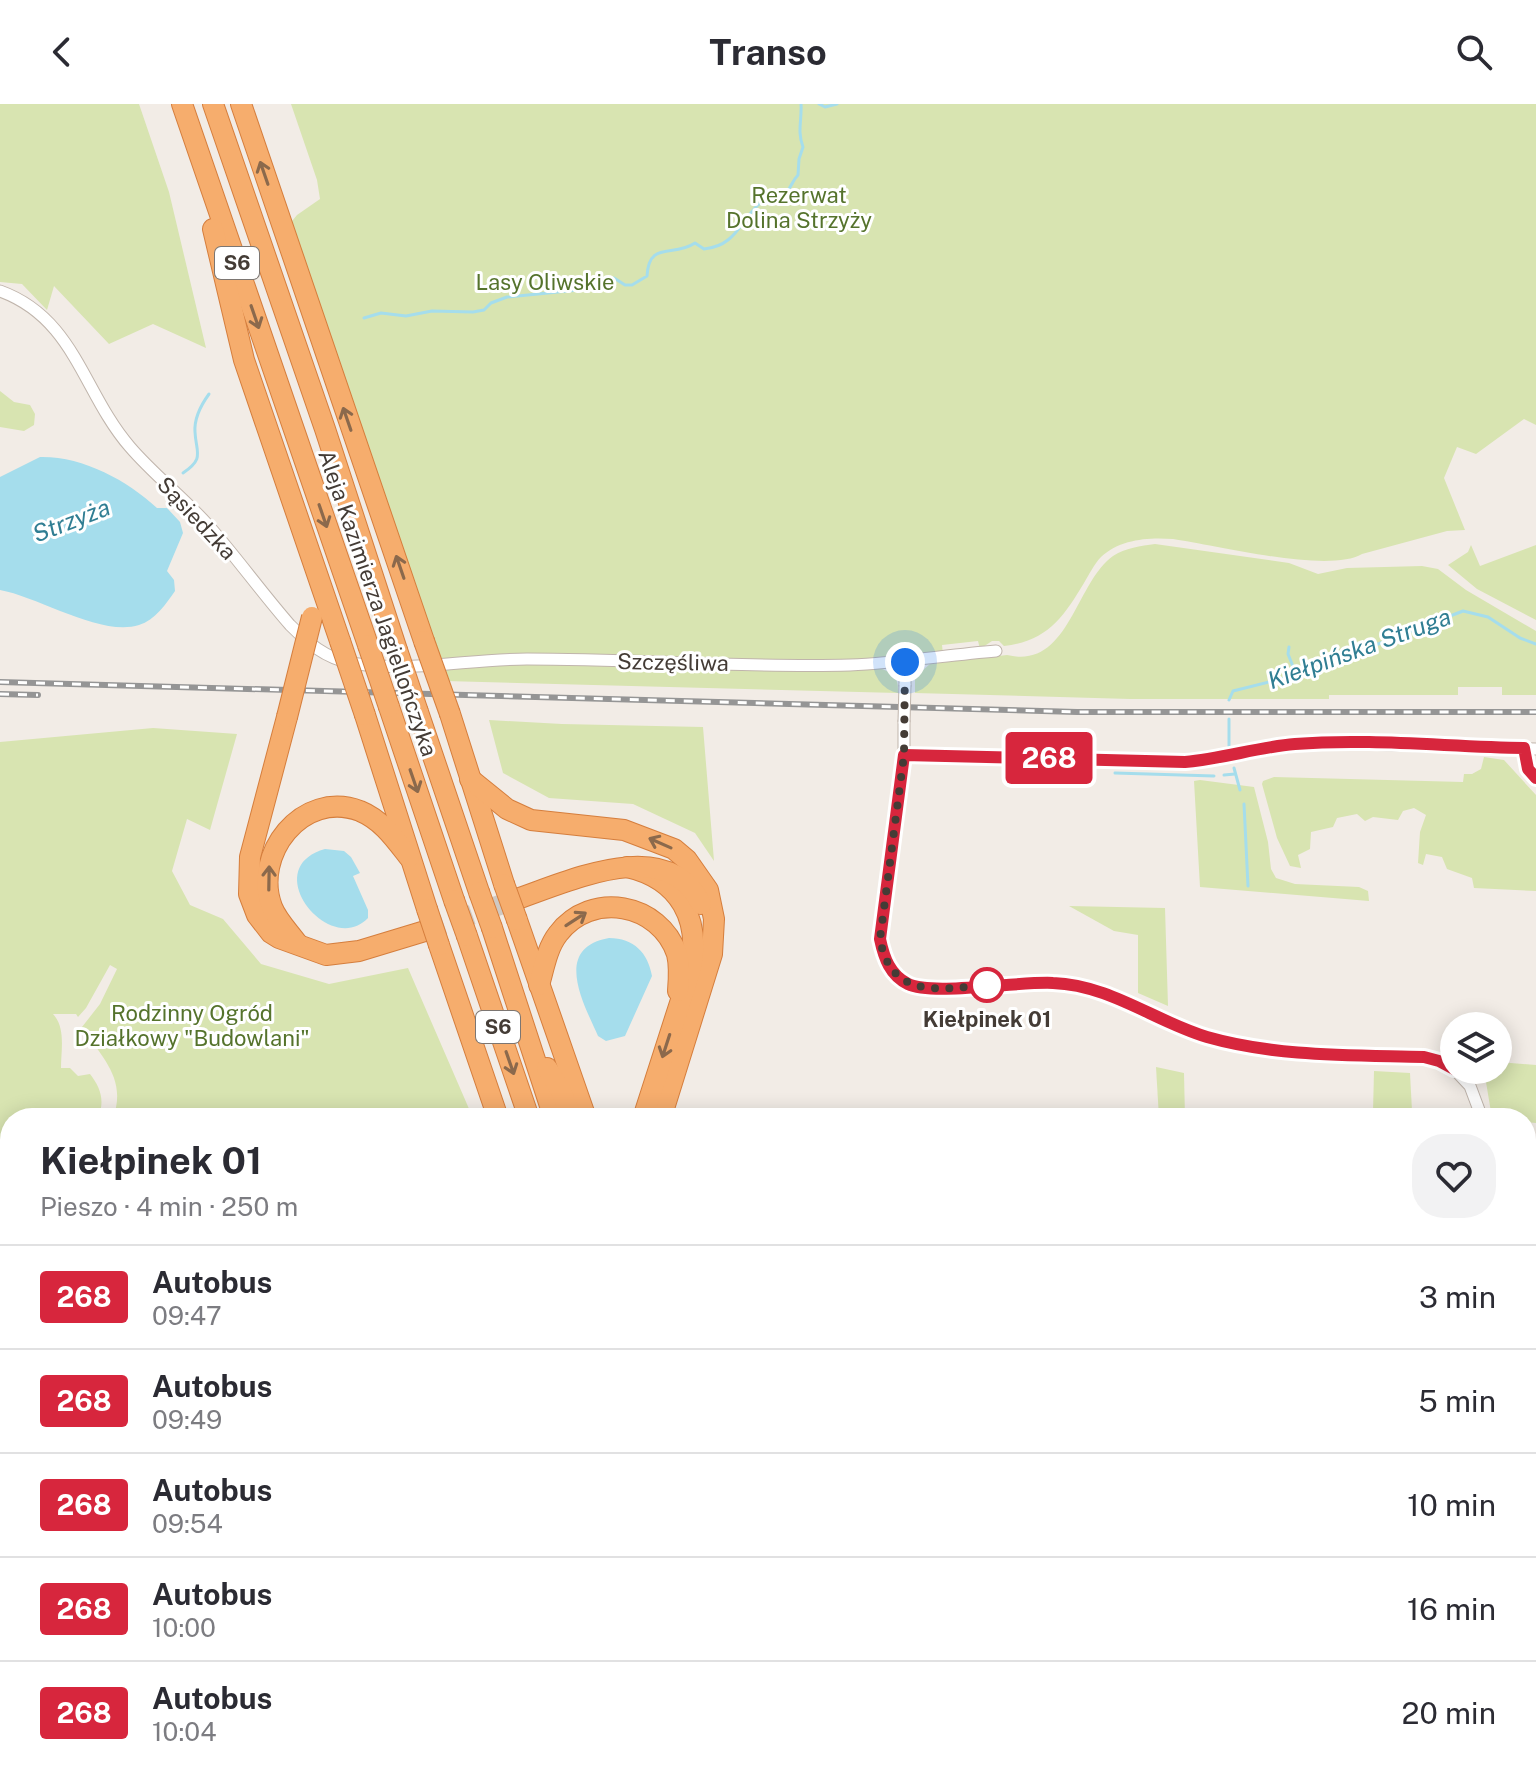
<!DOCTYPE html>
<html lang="pl">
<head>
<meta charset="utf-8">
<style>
  :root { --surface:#fff; --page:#f2f2f3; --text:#2b2b33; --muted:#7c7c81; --line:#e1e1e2 }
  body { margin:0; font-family:"Public Sans",sans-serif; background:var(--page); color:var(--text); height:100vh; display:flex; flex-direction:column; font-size:30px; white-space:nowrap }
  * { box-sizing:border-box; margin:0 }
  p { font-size:26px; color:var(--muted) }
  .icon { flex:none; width:44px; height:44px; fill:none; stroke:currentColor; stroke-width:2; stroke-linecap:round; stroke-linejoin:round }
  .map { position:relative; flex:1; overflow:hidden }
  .side { position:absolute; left:0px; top:1004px; width:1536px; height:672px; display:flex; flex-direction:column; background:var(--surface); border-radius:32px 32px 0 0; box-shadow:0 4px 20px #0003 }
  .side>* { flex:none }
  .badge { padding:0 16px; border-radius:6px; font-size:28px; line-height:52px }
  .buttons { position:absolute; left:1440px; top:908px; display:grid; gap:16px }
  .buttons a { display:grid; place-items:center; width:72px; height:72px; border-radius:50%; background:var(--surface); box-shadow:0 4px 20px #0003; font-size:40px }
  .you { position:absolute; width:40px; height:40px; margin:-20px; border:6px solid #fff; border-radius:50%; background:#1a73e8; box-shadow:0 0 0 12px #1a73e833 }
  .map>.badge { position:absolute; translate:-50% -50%; box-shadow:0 0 0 4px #fff }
  .round { display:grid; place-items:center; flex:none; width:84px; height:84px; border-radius:32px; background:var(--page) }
  .overview { display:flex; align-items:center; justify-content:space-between; height:136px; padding:0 40px }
  h1 { font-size:38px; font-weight:700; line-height:60px }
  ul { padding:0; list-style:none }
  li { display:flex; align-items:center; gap:24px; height:104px; padding:0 40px; border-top:2px solid var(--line) }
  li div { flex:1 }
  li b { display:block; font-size:30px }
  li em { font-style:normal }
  li .badge { min-width:88px; font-weight:700; text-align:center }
  header { display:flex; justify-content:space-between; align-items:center; height:104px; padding:0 40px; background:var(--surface); font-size:36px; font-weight:700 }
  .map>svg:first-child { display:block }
  .green { fill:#d8e4b1 }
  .water { fill:#a5ddec }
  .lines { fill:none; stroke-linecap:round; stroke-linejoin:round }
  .stream { stroke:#a5ddec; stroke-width:3 }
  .motorway-tunnel { stroke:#cfc9c3; stroke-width:20; stroke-dasharray:20 10; stroke-linecap:butt }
  .minor-casing { stroke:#c0b5ac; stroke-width:13 }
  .tertiary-casing { stroke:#c0b5ac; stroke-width:16 }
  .motorway-casing { stroke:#d57e3d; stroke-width:22 }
  .minor { stroke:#fff; stroke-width:11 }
  .tertiary { stroke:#fff; stroke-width:14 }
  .motorway { stroke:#f6ad6d; stroke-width:20 }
  .rail-casing { stroke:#959595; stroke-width:6 }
  .rail { stroke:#fff; stroke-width:3; stroke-dasharray:9; stroke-linecap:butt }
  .minor-bridge-casing { stroke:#c0b5ac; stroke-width:13; stroke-linecap:butt }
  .motorway-bridge-casing { stroke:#d57e3d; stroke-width:22; stroke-linecap:butt }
  .minor-bridge { stroke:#fff; stroke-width:11 }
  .motorway-bridge { stroke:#f6ad6d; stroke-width:20 }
  .oneway { stroke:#8b694c }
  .line-casing { stroke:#fff; stroke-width:18 }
  .line { stroke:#d7263d; stroke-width:12 }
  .walk { stroke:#443c36; stroke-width:8; stroke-dasharray:0 14.4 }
  .stop-dot { fill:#fff; stroke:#d7263d; stroke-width:4 }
  .labels { text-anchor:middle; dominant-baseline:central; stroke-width:6; stroke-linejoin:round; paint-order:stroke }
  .shield { fill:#fff; stroke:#7c7672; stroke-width:2 }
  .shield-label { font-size:20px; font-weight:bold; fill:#443c36 }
  .park-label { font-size:22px; fill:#55732c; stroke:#fff }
  .street-label { font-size:22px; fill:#443c36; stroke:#fff }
  .stop-label { font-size:22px; font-weight:bold; fill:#443c36; stroke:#fff }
  .water-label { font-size:24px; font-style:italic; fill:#307e93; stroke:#fff }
</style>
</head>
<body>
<header><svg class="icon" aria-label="back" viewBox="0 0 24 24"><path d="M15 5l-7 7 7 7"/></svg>Transo<svg class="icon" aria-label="search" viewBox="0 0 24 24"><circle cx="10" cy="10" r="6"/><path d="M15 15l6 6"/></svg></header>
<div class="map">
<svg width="1536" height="1676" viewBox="0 0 1536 1676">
  <rect width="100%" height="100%" fill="#f2ece6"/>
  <g class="green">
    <path d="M 0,0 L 139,0 L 169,88 L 206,244 L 153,220 L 109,240 L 54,182 L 47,206 L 22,180 L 0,178 Z"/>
    <path d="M 291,0 L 1536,0 L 1536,321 L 1524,315 L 1476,350 L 1457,343 L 1444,374 L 1465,426 L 1447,427 L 1362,450 C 1328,470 1216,441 1173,435 C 1149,433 1120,435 1101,453 C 1094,460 1089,471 1084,479 C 1063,514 1047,537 1004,542 L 999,537 L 992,537 L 980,545 L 978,537 L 942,541 L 943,550 L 826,557 L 510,549 L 439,559 L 438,547 L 288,122 L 297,111 L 320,95 L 317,76 Z"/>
    <path d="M 0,287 L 14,298 L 30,301 L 35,310 L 34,321 L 24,327 L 0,323 Z"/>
    <path d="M 1155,440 L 1289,459 L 1318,470 L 1347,464 L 1422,462 L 1438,465 L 1466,486 L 1536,527 L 1536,591 L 1502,591 L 1502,583 L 1458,583 L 1458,591 L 1329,591 L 1329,595 L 1130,595 L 915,589 L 915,573 L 930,560 L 1007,551 C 1069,566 1075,479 1113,452 C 1125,444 1141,442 1155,440 Z"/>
    <path d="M 1471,441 L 1480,462 L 1536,441 L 1536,516 L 1477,485 L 1448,461 L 1468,448 Z"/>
    <path d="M 503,559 L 882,565 C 896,570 898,575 898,589 L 445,577 L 441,566 Z"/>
    <path d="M 489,616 L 562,620 L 703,623 L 714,757 L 695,729 L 633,700 L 549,694 L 503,669 Z"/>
    <path d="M 153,624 L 237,630 L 210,726 L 187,715 L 172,767 L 190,801 L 223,815 L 261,860 L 329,880 L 408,864 L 473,1014 L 113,1014 C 127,975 103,955 82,923 L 100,900 L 117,865 L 110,861 L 86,904 L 78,913 L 76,910 L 53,910 C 66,924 61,946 61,964 L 70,964 L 78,972 L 90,970 C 101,984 105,997 98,1014 L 10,1014 L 10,1087 L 0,1085 L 0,638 Z"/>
    <path d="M 1484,653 L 1504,656 L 1536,691 L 1536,787 L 1474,784 L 1472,774 L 1447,765 L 1442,753 L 1426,750 L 1423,761 L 1418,759 L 1420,728 L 1426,711 L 1414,704 L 1403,707 L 1398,716 L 1373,713 L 1365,717 L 1357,710 L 1337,714 L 1333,723 L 1311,728 L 1310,745 L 1298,751 L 1301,764 L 1290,762 L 1277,734 L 1262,680 L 1263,677 L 1274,673 L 1463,678 L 1464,670 L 1472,670 L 1481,665 Z"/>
    <path d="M 1200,676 L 1254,683 L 1268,738 L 1271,765 L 1276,774 L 1295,780 L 1359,783 L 1368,787 L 1369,797 L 1200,783 L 1194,677 Z"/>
    <path d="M 1069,802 L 1165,804 L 1168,902 L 1138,889 L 1138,831 L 1114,827 Z"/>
    <path d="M 1498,958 L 1536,961 L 1536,1019 L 1526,1018 L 1526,1014 L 1492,1014 L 1484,966 L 1498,966 Z"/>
    <path d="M 1156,963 L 1184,969 L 1185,1014 L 1159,1014 Z"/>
    <path d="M 1374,967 L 1410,969 L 1412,1007 L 1373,1008 Z"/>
    <path d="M 239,1666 L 332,1666 L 331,1676 L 244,1676 Z"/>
    <path d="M 641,1666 L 716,1666 L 720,1676 L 636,1676 Z"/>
    <path d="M 943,1666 L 1179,1666 L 1195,1676 L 984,1676 Z"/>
  </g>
  <g class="water">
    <path d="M 40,353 C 82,352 127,376 157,404 L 167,404 L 180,418 L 183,429 L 167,467 L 174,476 L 175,487 C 166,500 155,516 139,521 C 101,533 39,493 0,486 L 0,373 Z"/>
    <path d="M 325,745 L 344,747 L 351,753 L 360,769 L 353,772 L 368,806 L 368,814 C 330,854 257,764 325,745 Z"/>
    <path d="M 609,834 C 634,834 648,849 652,872 L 625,932 L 606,937 L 598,932 C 584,900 552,844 609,834 Z"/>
  </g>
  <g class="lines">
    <g class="stream">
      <path d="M 819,0 L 825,3 L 837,0"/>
      <path d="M 364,214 L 381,209 L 406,212 L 432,207 L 473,208 L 484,206 L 491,199 L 507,193 L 578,186 L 614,174 L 625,181 L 632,181 L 647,172 C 649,136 673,154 695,139 L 704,145 C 736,142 740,117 759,100 C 767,97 780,97 786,89 C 791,84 792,77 798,71 L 799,55 L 803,43 C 797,27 802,16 801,0"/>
      <path d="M 183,369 C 205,354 196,349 195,328 C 194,314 201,301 209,290"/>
      <path d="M 1289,543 L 1288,550 L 1296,570"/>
      <path d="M 1229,596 L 1233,587 L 1301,570 L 1463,507 L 1488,513 L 1520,534 L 1536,540"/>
      <path d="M 1229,615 L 1229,642"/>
      <path d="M 1234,664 L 1240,686"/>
      <path d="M 1115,669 L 1214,672"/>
      <path d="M 1224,671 L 1235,670"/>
      <path d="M 1244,700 L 1248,782"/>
    </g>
    <path class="motorway-tunnel" d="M 425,827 L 517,795"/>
    <defs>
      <g id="minor">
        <path d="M 0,187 C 75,214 83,289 130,343 C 154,371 184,394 208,421 C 237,454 262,489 290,521 C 308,539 325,554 351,559 C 410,569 468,555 527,555 C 635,555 743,564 850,561 C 899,559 947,551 996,547"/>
        <path d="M 905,581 L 905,558"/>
        <path d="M 904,618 L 904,651 L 880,835 C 884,854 890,871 908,880 C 933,892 1019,877 1053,879 C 1110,881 1155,917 1207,933 C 1277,953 1352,950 1424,953 L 1439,957 L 1454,965"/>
        <path d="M 904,651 L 1185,658 C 1232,654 1278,641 1325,639 L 1536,645"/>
        <path d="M 1455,966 L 1470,982 L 1482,1014"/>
        <path d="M 1526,1190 L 1536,1235"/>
        <path d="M 0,1230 L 10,1226"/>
        <path d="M 0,1353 L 10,1347"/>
        <path d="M 0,1471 L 10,1466"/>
        <path d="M 0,1482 L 10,1500"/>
        <path d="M 98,1666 L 104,1676"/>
        <path d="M 11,1676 L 17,1666"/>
        <path d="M 521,1676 L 523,1666"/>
      </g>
      <path id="tertiary" d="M 1220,1666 L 1237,1676"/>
      <g id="motorway">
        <path d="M 182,0 L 368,541"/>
        <path d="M 213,0 L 325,325 L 397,546"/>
        <path d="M 241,0 L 424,537"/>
        <path d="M 213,125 L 244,256 L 340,537"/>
        <path d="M 389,603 L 454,796"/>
        <path d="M 418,608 L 479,788"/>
        <path d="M 450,610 L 504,780"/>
        <path d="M 365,611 L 427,805"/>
        <path d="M 287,613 L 250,753 L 249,790 L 257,811 L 271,829 L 279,834 L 326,851 L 359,847 L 425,827"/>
        <path d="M 470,675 L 507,705 L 531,716 L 624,726 L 674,745 L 687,756 L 708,786 L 714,815 L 712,850 L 661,1014"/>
        <path d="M 627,763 C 680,775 702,816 690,868 L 643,1014"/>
        <path d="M 517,795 C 570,777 668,730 701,800"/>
        <path d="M 517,816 L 586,1014"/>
        <path d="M 492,824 L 554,1014"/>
        <path d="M 467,832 L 529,1014"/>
        <path d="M 297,839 C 289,828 277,816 272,803 C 252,751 302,685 360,707 C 382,716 395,735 409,753"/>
        <path d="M 439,841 L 498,1014"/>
        <path d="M 539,881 C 544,864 547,844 558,830 C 591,786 660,799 677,850 C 680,862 679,875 678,887"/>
        <path d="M 547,964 L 561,987 L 572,1014"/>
        <path d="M 723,1666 L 727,1676"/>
        <path d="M 751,1666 L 754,1676"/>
        <path d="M 775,1666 L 779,1676"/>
        <path d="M 804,1666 L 807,1676"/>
        <path d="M 892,1666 L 924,1676"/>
        <path d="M 620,1676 L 625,1666"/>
      </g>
    </defs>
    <use href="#minor" class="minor-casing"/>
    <use href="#tertiary" class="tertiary-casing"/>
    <use href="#motorway" class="motorway-casing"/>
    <use href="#minor" class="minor"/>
    <use href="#tertiary" class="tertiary"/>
    <use href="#motorway" class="motorway"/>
    <defs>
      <g id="rail">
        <path d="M 0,578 L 1077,608 L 1536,608"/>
        <path d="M 0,590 L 38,591"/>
      </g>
    </defs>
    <use href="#rail" class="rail-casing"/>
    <use href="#rail" class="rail"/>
    <defs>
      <path id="minor-bridge" d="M 904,618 L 905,581"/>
      <g id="motorway-bridge">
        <path d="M 340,537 L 365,611"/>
        <path d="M 424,537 L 450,610"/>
        <path d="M 368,541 L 389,603"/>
        <path d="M 397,546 L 418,608"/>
        <path d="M 287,613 L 312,513"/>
        <path d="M 504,780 L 517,816"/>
        <path d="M 479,788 L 492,824"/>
        <path d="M 454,796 L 467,832"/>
        <path d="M 427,805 L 439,841"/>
      </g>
    </defs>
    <use href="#minor-bridge" class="minor-bridge-casing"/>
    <use href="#motorway-bridge" class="motorway-bridge-casing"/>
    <use href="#minor-bridge" class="minor-bridge"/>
    <use href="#motorway-bridge" class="motorway-bridge"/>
  </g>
  <defs><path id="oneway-shaft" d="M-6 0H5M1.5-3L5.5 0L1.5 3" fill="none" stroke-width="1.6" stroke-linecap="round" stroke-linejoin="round" transform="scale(2)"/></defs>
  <g class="oneway">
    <use href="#oneway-shaft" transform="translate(264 69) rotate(-109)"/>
    <use href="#oneway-shaft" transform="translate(255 213) rotate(71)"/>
    <use href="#oneway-shaft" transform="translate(347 315) rotate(-109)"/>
    <use href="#oneway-shaft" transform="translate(323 412) rotate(71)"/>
    <use href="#oneway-shaft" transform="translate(400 463) rotate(-109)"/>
    <use href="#oneway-shaft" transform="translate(414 677) rotate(71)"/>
    <use href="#oneway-shaft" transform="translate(660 739) rotate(-156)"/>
    <use href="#oneway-shaft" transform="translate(269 774) rotate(-89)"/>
    <use href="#oneway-shaft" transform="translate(576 815) rotate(-33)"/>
    <use href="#oneway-shaft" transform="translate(666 942) rotate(108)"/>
    <use href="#oneway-shaft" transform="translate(510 959) rotate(71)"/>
  </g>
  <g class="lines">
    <defs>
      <path id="line" d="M 1454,965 L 1439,957 L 1424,953 C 1352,951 1277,953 1207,933 C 1154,917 1110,881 1053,879 C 1019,877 933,892 908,880 C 890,871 884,854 880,835 L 904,651 L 1185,658 C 1222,655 1258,643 1295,640 C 1370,634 1448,643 1524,644 L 1528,665 L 1536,674"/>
    </defs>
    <use href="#line" class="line-casing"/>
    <use href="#line" class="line"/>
    <path class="walk" d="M 905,558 L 904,651 L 880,835 C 891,896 940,885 987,881"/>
  </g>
  <circle class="stop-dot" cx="987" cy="881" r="16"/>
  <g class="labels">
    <g class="shield">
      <rect x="215" y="143" width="44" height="32" rx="6"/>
      <rect x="476" y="907" width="44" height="32" rx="6"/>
    </g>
    <g class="shield-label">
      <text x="237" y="159">S6</text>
      <text x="498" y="923">S6</text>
    </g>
    <g class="park-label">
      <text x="799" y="91">Rezerwat<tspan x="799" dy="25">Dolina Strzyży</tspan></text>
      <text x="545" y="178">Lasy Oliwskie</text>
      <text x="192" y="909">Rodzinny Ogród<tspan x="192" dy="25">Działkowy "Budowlani"</tspan></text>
    </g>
    <g class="street-label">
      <text transform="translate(197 414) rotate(47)">Sąsiedzka</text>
      <text transform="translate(378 499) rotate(71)">Aleja Kazimierza Jagiellończyka</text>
      <text transform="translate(673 558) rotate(1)">Szczęśliwa</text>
    </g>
    <g class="stop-label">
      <text x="987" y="915">Kiełpinek 01</text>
    </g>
    <g class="water-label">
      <text transform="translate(71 416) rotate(-21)">Strzyża</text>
      <text transform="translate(1359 544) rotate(-20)">Kiełpińska Struga</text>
    </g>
  </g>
</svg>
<div class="buttons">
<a><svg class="icon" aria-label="layers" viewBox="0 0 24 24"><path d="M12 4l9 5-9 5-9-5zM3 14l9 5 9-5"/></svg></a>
</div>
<div class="you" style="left:905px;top:558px"></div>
<b class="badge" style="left:1049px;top:654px;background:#d7263d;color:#fff">268</b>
<section class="side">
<div class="overview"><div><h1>Kiełpinek 01</h1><p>Pieszo · 4 min · 250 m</p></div><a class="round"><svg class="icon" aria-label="heart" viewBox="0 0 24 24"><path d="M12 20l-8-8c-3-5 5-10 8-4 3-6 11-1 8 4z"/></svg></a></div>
<ul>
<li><span class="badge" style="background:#d7263d;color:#fff">268</span><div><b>Autobus</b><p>09:47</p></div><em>3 min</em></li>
<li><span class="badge" style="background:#d7263d;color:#fff">268</span><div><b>Autobus</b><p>09:49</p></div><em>5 min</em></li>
<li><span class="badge" style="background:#d7263d;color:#fff">268</span><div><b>Autobus</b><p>09:54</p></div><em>10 min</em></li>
<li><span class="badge" style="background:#d7263d;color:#fff">268</span><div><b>Autobus</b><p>10:00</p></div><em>16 min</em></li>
<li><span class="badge" style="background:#d7263d;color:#fff">268</span><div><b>Autobus</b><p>10:04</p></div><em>20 min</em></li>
</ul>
</section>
</div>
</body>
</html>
